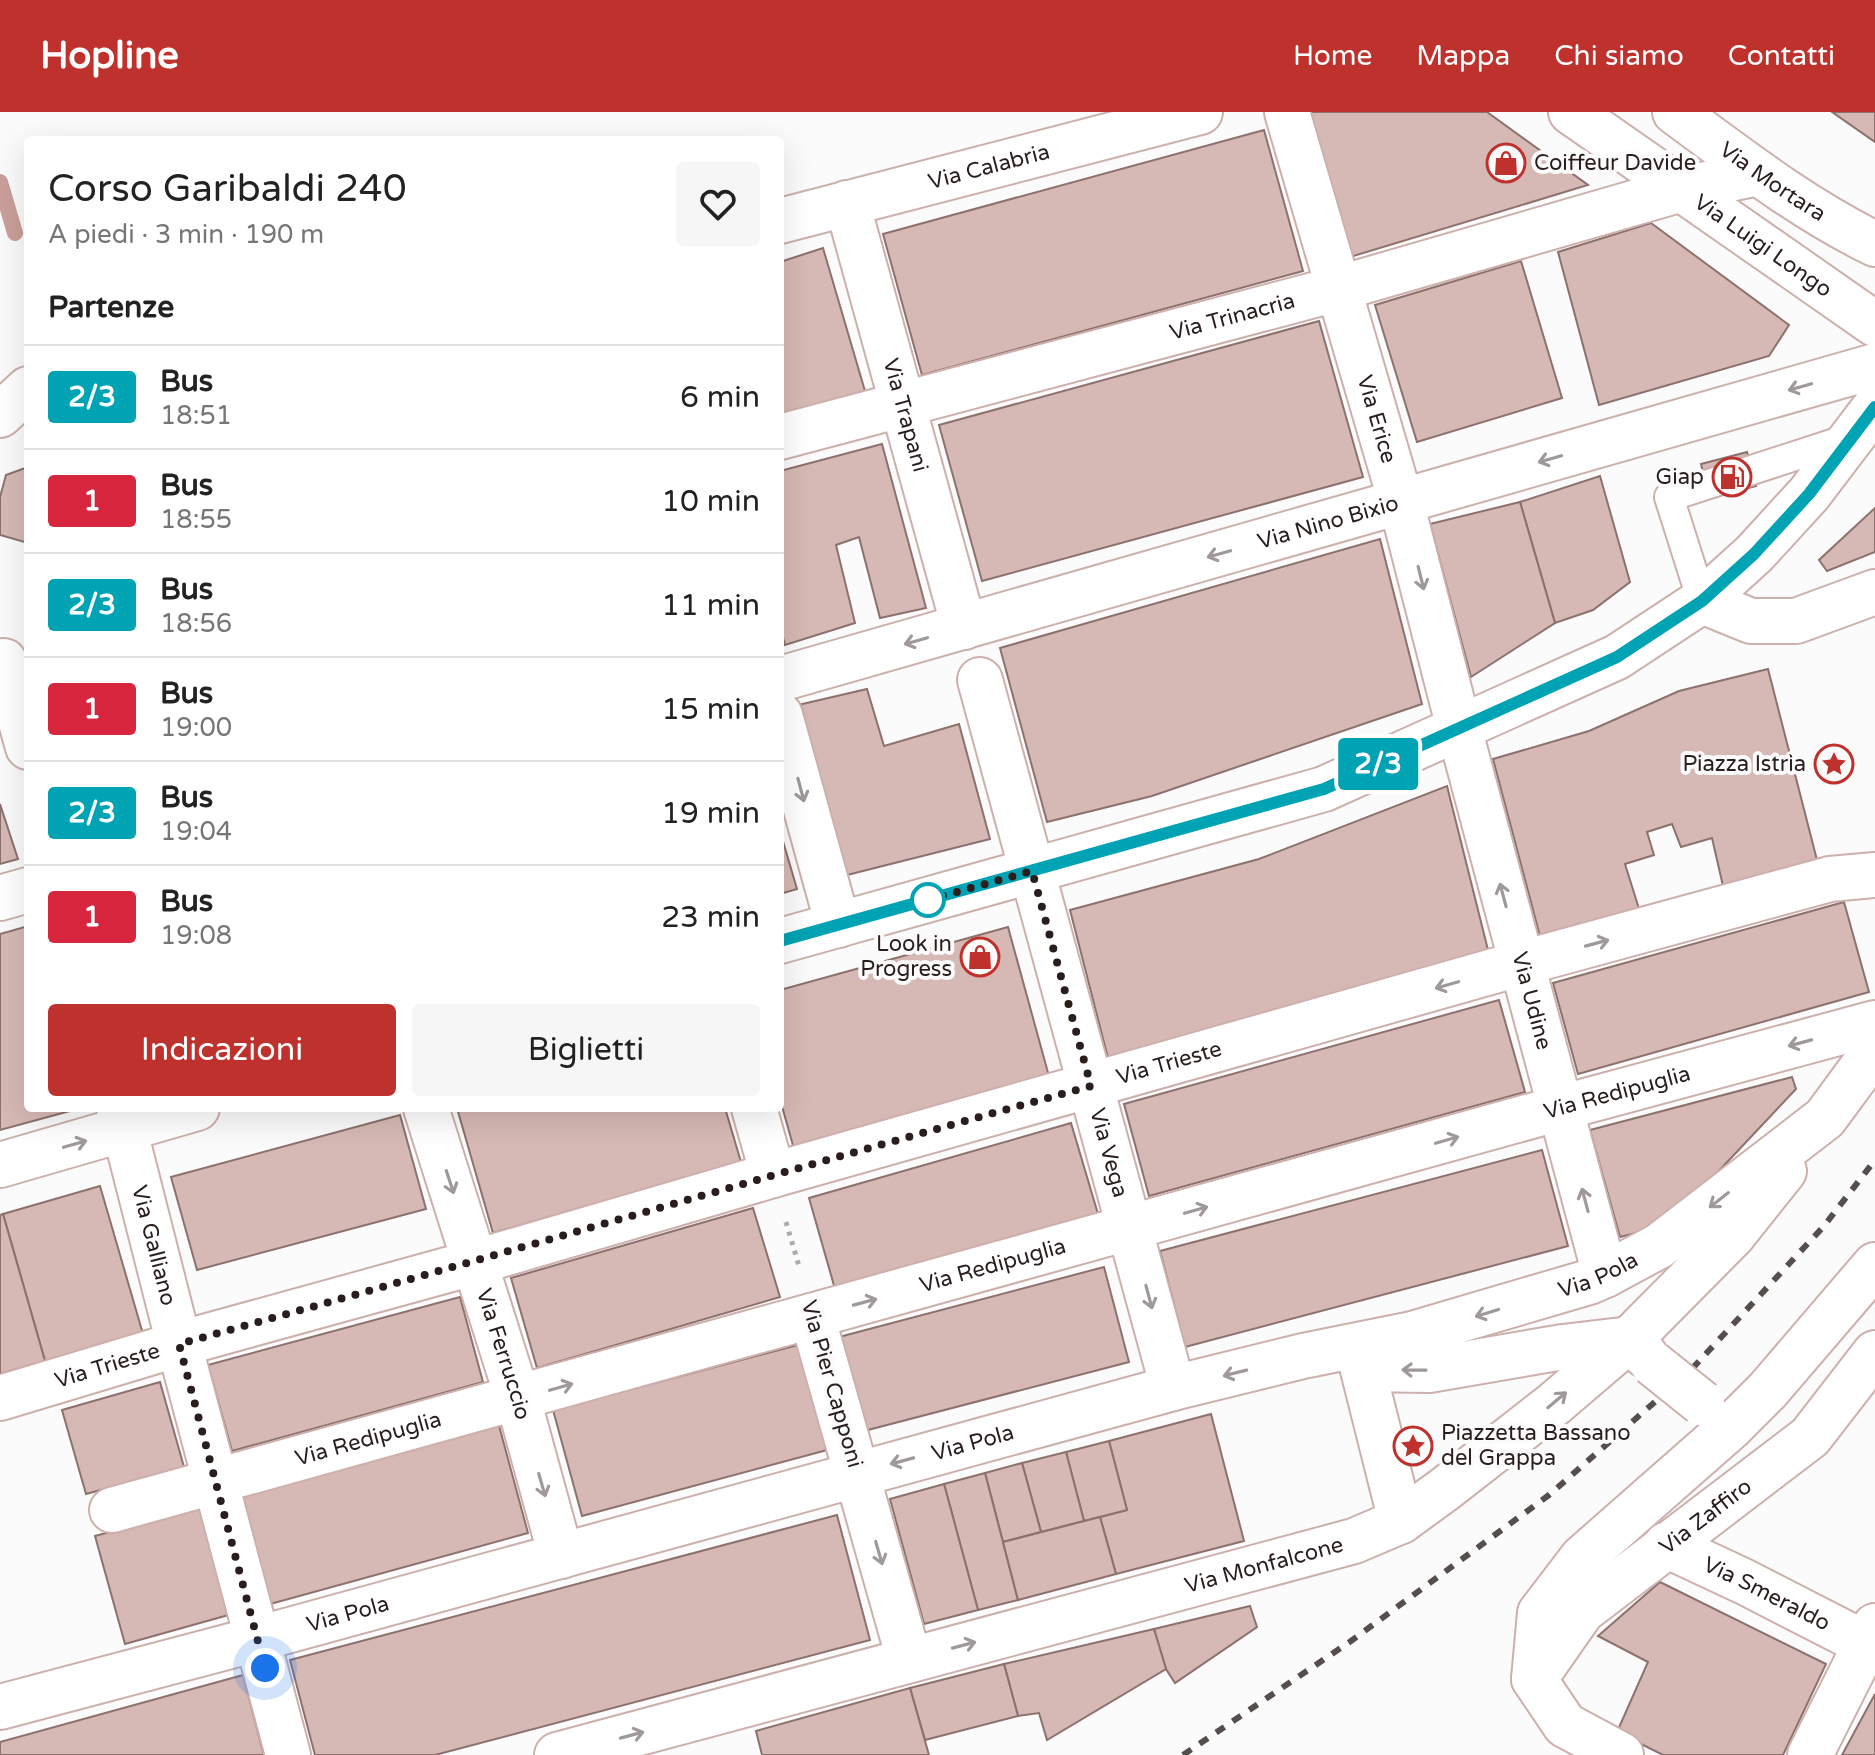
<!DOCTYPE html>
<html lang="it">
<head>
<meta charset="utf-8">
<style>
  :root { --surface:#fff; --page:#f6f6f6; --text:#222; --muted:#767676; --line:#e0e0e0; --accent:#bf312d }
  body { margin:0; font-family:"Varela Round",sans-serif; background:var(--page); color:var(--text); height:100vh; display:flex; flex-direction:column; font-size:30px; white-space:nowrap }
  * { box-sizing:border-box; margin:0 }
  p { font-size:26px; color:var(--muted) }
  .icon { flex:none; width:44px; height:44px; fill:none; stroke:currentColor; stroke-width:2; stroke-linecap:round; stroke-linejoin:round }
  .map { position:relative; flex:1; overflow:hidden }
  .details { position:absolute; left:24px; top:24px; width:760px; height:976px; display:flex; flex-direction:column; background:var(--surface); border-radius:8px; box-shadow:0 8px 32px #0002 }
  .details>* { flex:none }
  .badge { padding:0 16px; border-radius:6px; font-size:28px; line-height:52px }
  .you { position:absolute; width:40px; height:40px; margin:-20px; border:6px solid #fff; border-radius:50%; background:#1a73e8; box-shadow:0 0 0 12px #1a73e833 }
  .map>.badge { position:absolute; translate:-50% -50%; box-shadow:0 0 0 4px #fff }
  h2 { padding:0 24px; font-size:30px; line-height:72px }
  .round { display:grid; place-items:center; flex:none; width:84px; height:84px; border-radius:8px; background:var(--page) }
  .head { display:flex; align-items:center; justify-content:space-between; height:136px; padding:0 24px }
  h1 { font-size:38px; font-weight:600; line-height:60px }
  .primary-button { display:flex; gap:16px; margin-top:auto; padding:16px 24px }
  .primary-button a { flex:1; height:92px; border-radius:8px; background:var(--accent); color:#fff; font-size:32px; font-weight:600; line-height:92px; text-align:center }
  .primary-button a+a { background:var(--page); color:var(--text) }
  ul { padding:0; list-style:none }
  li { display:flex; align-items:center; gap:24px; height:104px; padding:0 24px; border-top:2px solid var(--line) }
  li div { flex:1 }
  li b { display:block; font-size:30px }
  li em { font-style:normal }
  li .badge { min-width:88px; font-weight:700; text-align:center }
  header { display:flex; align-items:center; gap:48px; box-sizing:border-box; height:112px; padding:0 40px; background:var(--accent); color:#fff }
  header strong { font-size:38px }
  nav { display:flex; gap:44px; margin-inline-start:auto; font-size:28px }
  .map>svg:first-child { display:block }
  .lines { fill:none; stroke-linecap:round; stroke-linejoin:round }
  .stream { stroke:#ca9f99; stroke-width:16 }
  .building { fill:#d6b9b5; stroke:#8c716d; stroke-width:2 }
  .lane-casing { stroke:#cdb0ac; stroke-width:32 }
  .street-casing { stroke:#cdb0ac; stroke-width:48 }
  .secondary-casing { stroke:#cdb0ac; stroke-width:48 }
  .path { stroke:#aeaaaa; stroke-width:5; stroke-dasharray:4 6; stroke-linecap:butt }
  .lane { stroke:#fff; stroke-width:28 }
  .street { stroke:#fff; stroke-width:44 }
  .secondary { stroke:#fff; stroke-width:44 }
  .rail { stroke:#564e4d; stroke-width:6; stroke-dasharray:10 10; stroke-linecap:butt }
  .street-bridge-casing { stroke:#cdb0ac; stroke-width:48; stroke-linecap:butt }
  .street-bridge { stroke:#fff; stroke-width:44 }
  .oneway { stroke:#9f9a99 }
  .line-casing { stroke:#fff; stroke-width:18 }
  .line { stroke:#00a3b4; stroke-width:12 }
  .walk { stroke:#291e1d; stroke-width:8; stroke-dasharray:0 14.4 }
  .stop-dot { fill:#fff; stroke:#00a3b4; stroke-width:4 }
  .labels { text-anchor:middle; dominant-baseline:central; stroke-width:8; stroke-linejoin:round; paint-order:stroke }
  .poi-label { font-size:22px; fill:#291e1d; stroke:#fbfbfb; text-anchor:end }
  .street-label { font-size:22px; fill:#291e1d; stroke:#fbfbfb }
</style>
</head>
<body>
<header>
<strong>Hopline</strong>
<nav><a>Home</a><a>Mappa</a><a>Chi siamo</a><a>Contatti</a></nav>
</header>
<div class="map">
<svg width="1875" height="1643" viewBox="0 0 1875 1643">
  <rect width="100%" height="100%" fill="#fbfbfb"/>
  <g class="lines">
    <path class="stream" d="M 0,70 L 15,121"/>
  </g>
  <g class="building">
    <path d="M 1309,0 L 1487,0 L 1588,73 L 1350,145 Z"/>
    <path d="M 1832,0 L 1875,0 L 1875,30 Z"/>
    <path d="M 1264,18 L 1303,159 L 922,263 L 883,122 Z"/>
    <path d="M 1651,111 L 1789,213 L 1769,244 L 1599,293 L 1558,140 Z"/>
    <path d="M 823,136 L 865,279 L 780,304 L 780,210 L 783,209 L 780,199 L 780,150 Z"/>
    <path d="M 1521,149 L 1562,286 L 1417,330 L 1375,193 Z"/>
    <path d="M 1319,209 L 1363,365 L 982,469 L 939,313 Z"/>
    <path d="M 882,332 L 926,496 L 880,506 L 859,425 L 836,433 L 855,511 L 785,533 L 780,514 L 780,359 Z"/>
    <path d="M 1747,340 L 1756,374 L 1709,386 L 1701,352 Z"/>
    <path d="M 28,355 L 28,431 L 0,423 L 0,385 L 6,363 Z"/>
    <path d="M 1600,364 L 1630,470 L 1593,498 L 1555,511 L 1520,390 Z"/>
    <path d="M 1520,390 L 1555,511 L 1471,565 L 1430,412 Z"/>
    <path d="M 1875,396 L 1875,440 L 1827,459 L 1819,448 Z"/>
    <path d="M 1380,427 L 1422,592 L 1152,684 L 1047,710 L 1000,536 Z"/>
    <path d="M 1768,557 L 1817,748 L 1723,774 L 1712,726 L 1681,735 L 1672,712 L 1647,720 L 1654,743 L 1625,752 L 1640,800 L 1541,828 L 1493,647 L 1589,619 L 1679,579 Z"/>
    <path d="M 867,577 L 884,634 L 959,612 L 990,727 L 843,764 L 798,593 Z"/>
    <path d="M 1447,674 L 1489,842 L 1109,950 L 1070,798 L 1259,747 Z"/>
    <path d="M 0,692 L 18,747 L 0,752 Z"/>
    <path d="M 780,719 L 797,777 L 780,782 Z"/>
    <path d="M 1844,790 L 1869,880 L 1578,962 L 1553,871 Z"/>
    <path d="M 28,814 L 28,996 L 81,996 L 0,1018 L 0,822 Z"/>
    <path d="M 1008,815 L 1050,968 L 794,1037 L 780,987 L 780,878 Z"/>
    <path d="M 1499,888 L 1525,980 L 1149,1084 L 1124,992 Z"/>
    <path d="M 1792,965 L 1796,977 L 1668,1113 L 1620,1125 L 1590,1018 Z"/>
    <path d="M 457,996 L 725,996 L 741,1050 L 493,1121 Z"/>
    <path d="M 400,1003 L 426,1097 L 197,1158 L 171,1065 Z"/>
    <path d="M 1071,1011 L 1098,1102 L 835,1177 L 809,1086 Z"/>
    <path d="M 1542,1038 L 1568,1134 L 1185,1235 L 1160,1139 Z"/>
    <path d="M 100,1074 L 143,1222 L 45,1249 L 3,1102 Z"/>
    <path d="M 753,1096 L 780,1185 L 537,1256 L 511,1166 Z"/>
    <path d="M 3,1102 L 45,1249 L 0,1262 L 0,1103 Z"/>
    <path d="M 1104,1155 L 1129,1250 L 864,1319 L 839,1225 Z"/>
    <path d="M 460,1185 L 483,1270 L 232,1339 L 208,1253 Z"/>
    <path d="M 798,1233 L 827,1338 L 582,1404 L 553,1298 Z"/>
    <path d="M 160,1270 L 184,1355 L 86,1382 L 62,1298 Z"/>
    <path d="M 1211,1302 L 1244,1429 L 1116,1462 L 1100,1405 L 1127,1398 L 1109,1329 Z"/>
    <path d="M 498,1310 L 528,1421 L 263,1494 L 232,1383 Z"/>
    <path d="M 1109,1329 L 1127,1398 L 1084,1409 L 1066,1340 Z"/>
    <path d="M 1066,1340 L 1084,1409 L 1041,1420 L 1022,1351 Z"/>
    <path d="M 1022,1351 L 1041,1420 L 1003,1430 L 985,1361 Z"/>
    <path d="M 985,1361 L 1018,1488 L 978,1498 L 944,1372 Z"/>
    <path d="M 944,1372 L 978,1498 L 924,1512 L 890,1387 Z"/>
    <path d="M 202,1395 L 232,1502 L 125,1532 L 95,1424 Z"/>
    <path d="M 837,1403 L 870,1528 L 435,1643 L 315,1643 L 290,1548 Z"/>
    <path d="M 1100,1405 L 1116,1462 L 1018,1488 L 1003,1430 Z"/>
    <path d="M 1660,1470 L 1826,1552 L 1783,1643 L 1663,1643 L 1617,1620 L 1648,1550 L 1598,1524 Z"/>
    <path d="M 1250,1494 L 1257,1515 L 1175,1571 L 1166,1557 L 1154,1517 Z"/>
    <path d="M 1154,1517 L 1166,1557 L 1047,1628 L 1039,1601 L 1018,1604 L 1004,1552 Z"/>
    <path d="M 1004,1552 L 1018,1604 L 925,1628 L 910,1576 Z"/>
    <path d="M 243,1563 L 264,1643 L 0,1643 L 0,1630 Z"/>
    <path d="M 910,1576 L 929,1643 L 762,1643 L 756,1619 Z"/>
    <path d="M 1875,1582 L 1875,1643 L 1842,1643 Z"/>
  </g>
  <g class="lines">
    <defs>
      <path id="lane" d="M 1702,489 L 1669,385 L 1850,326"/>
      <g id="street">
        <path id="s1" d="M 1287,0 L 1401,390 L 1459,616 L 1605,1163"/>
        <path id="s2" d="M 1571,0 L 1875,212"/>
        <path id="s3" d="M 1675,0 C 1739,47 1803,97 1875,132"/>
        <path id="s4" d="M 847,91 L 964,515"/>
        <path id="s5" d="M 780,109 L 1200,0"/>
        <path d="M 0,303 L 28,277"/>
        <path id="s6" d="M 780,325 L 1340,176 L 1682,77 L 1758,61"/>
        <path d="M 1702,489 L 1751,509 L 1796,509 L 1875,480"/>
        <path d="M 4,549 L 28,635"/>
        <path id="s7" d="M 980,568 L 1173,1276"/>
        <path d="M 780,603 L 838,813"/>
        <path id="s8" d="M 119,996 L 179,1232 L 288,1643"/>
        <path id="s9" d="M 426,996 L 518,1287 L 561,1444"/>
        <path d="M 754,996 L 773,1063"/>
        <path d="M 812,1204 L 909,1547"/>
        <path d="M 1357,1234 L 1401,1409"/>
        <path d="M 1363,1257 L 1429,1258 L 1563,1235 L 1630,1227 L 1645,1243"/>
        <path id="s10" d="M 0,1286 L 179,1232 L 476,1150 L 773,1063 L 1522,851 L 1830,767 L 1875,763"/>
        <path id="s11" d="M 112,1398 L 1560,996 L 1875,911"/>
        <path id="s12" d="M 1666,1433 L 1745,1470 L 1866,1532"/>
        <path id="s13" d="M 1536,1565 L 1582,1499 L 1810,1325 L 1875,1241"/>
        <path d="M 1534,1567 L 1540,1501 L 1582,1446 L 1731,1315 L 1768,1278 L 1875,1153"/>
        <path d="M 1534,1567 L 1565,1613 L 1621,1643"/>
        <path d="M 1810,1643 L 1875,1514"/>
      </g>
      <g id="secondary">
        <path id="s14" d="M 780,567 L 1875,254"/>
        <path d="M 0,786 L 28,778"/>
        <path d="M 780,829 L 1324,677 L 1617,545 L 1702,489 L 1754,442 L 1809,382 L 1875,295"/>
        <path d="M 0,1053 L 197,996"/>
        <path id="s15" d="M 0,1595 L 257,1527 L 1173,1276 L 1303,1244 L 1412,1222 L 1589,1170 L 1605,1163 L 1659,1134 L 1825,1006 L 1875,938"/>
        <path id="s16" d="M 557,1643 L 1354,1429 L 1401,1409 L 1445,1377 L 1554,1292 L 1630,1227 L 1733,1123 L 1784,1059"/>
      </g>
    </defs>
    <use href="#lane" class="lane-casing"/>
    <use href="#street" class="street-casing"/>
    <use href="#secondary" class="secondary-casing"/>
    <path class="path" d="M 786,1110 L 799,1154"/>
    <use href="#lane" class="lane"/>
    <use href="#street" class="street"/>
    <use href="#secondary" class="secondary"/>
    <path class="rail" d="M 1183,1643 L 1351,1529 L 1549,1383 L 1690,1259 L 1824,1114 L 1875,1048"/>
    <defs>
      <path id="street-bridge" d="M 1652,1251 L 1702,1291"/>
    </defs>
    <use href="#street-bridge" class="street-bridge-casing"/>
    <use href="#street-bridge" class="street-bridge"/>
  </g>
  <defs><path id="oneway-shaft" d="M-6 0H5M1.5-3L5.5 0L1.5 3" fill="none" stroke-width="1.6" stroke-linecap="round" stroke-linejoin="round" transform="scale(2)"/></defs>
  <g class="oneway">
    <use href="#oneway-shaft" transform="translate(1800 275) rotate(164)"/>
    <use href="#oneway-shaft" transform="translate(1550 347) rotate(164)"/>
    <use href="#oneway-shaft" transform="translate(1219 442) rotate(164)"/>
    <use href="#oneway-shaft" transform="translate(1421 466) rotate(76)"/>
    <use href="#oneway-shaft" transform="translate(916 529) rotate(164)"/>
    <use href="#oneway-shaft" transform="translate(801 678) rotate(75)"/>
    <use href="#oneway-shaft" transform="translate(1503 783) rotate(-105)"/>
    <use href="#oneway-shaft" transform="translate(1597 831) rotate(-15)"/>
    <use href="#oneway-shaft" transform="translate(1447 873) rotate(164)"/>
    <use href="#oneway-shaft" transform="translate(1800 931) rotate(165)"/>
    <use href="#oneway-shaft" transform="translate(1447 1028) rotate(-16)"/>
    <use href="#oneway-shaft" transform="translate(75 1032) rotate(-16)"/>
    <use href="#oneway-shaft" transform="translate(450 1070) rotate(72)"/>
    <use href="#oneway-shaft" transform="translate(1585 1088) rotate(-105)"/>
    <use href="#oneway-shaft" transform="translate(1719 1088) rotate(142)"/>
    <use href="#oneway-shaft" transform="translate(1196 1098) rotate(-16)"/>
    <use href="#oneway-shaft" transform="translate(1149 1185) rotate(75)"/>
    <use href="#oneway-shaft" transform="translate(865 1190) rotate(-15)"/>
    <use href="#oneway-shaft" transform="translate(1487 1201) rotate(163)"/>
    <use href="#oneway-shaft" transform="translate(1414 1258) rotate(-179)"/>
    <use href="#oneway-shaft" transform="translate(1235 1261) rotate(166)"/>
    <use href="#oneway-shaft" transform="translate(561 1275) rotate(-16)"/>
    <use href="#oneway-shaft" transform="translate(1557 1288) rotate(-40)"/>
    <use href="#oneway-shaft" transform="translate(902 1349) rotate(165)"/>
    <use href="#oneway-shaft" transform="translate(542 1373) rotate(74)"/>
    <use href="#oneway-shaft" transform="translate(879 1441) rotate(74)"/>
    <use href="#oneway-shaft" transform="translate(964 1533) rotate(-15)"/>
    <use href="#oneway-shaft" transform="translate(632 1623) rotate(-15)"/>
  </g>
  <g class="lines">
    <defs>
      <path id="line" d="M 780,829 L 1324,677 L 1617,545 L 1702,489 L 1754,442 L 1809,382 L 1875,295"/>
    </defs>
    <use href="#line" class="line-casing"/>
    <use href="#line" class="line"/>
    <path class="walk" d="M 265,1556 L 179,1232 C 483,1148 786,1058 1091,974 L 1032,759 L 921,790 L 928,788"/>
  </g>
  <defs>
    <symbol id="shop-ring" viewBox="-11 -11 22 22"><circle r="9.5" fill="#fbfbfb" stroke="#bf312d" stroke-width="1.5"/><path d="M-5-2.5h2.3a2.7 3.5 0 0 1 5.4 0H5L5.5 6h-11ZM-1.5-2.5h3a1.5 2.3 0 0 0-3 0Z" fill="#bf312d"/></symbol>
    <symbol id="fuel-ring" viewBox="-11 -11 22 22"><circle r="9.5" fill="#fbfbfb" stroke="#bf312d" stroke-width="1.5"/><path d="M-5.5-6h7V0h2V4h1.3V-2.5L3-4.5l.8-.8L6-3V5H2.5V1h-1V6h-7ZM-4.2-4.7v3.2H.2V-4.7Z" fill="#bf312d"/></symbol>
    <symbol id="sight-ring" viewBox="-11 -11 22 22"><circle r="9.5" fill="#fbfbfb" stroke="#bf312d" stroke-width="1.5"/><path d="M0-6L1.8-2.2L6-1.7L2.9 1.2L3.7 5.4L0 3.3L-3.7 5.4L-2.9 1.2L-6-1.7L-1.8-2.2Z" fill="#bf312d"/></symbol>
  </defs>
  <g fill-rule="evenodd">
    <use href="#shop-ring" x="1484" y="29" width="44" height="44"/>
    <use href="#fuel-ring" x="1710" y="343" width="44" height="44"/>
    <use href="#sight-ring" x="1812" y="630" width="44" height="44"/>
    <use href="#shop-ring" x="958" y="823" width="44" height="44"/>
    <use href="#sight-ring" x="1391" y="1312" width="44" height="44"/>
  </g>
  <circle class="stop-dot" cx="928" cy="788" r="16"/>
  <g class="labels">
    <g class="poi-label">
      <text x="1534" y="51" text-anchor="start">Coiffeur Davide</text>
      <text x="1704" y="365">Giap</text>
      <text x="1806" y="652">Piazza Istria</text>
      <text x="952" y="832">Look in<tspan x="952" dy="25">Progress</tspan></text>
      <text x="1441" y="1321" text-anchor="start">Piazzetta Bassano<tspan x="1441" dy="25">del Grappa</tspan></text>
    </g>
    <g class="street-label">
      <text stroke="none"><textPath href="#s5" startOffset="216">Via Calabria</textPath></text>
      <text stroke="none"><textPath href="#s3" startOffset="120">Via Mortara</textPath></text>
      <text stroke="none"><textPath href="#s2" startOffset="234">Via Luigi Longo</textPath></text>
      <text stroke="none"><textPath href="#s6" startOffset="468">Via Trinacria</textPath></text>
      <text stroke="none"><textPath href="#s4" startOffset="220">Via Trapani</textPath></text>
      <text stroke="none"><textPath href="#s1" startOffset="320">Via Erice</textPath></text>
      <text stroke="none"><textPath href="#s14" startOffset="570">Via Nino Bixio</textPath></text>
      <text stroke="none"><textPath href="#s1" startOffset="922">Via Udine</textPath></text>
      <text stroke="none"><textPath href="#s10" startOffset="1216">Via Trieste</textPath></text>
      <text stroke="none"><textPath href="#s11" startOffset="1562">Via Redipuglia</textPath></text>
      <text stroke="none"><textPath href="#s7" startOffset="490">Via Vega</textPath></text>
      <text stroke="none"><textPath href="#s8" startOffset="142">Via Galliano</textPath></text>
      <text stroke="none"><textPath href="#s11" startOffset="914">Via Redipuglia</textPath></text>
      <text stroke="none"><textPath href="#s15" startOffset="1656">Via Pola</textPath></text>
      <text stroke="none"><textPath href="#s9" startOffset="258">Via Ferruccio</textPath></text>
      <text stroke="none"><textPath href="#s10" startOffset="112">Via Trieste</textPath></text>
      <text transform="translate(832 1272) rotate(74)">Via Pier Capponi</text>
      <text stroke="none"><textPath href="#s11" startOffset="266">Via Redipuglia</textPath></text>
      <text stroke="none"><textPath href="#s15" startOffset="1008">Via Pola</textPath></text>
      <text stroke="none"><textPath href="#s13" startOffset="236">Via Zaffiro</textPath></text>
      <text stroke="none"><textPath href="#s16" startOffset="732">Via Monfalcone</textPath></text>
      <text stroke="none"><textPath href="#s12" startOffset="112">Via Smeraldo</textPath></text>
      <text stroke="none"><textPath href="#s15" startOffset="360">Via Pola</textPath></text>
    </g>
  </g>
</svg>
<div class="you" style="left:265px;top:1556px"></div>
<b class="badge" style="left:1378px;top:652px;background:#00a3b4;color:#fff">2/3</b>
<section class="details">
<div class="head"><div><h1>Corso Garibaldi 240</h1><p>A piedi · 3 min · 190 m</p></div><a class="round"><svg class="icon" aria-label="heart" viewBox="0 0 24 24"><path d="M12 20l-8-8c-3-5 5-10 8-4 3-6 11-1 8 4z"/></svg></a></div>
<h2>Partenze</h2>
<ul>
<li><span class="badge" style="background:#00a3b4;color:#fff">2/3</span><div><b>Bus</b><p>18:51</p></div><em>6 min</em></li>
<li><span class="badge" style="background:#d7263d;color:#fff">1</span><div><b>Bus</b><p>18:55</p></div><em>10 min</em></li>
<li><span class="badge" style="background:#00a3b4;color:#fff">2/3</span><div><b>Bus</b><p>18:56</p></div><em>11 min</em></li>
<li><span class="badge" style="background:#d7263d;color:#fff">1</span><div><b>Bus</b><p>19:00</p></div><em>15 min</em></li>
<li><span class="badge" style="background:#00a3b4;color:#fff">2/3</span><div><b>Bus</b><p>19:04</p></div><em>19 min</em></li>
<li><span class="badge" style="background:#d7263d;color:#fff">1</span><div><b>Bus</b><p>19:08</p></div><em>23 min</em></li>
</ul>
<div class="primary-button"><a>Indicazioni</a><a>Biglietti</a></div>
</section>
</div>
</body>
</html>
